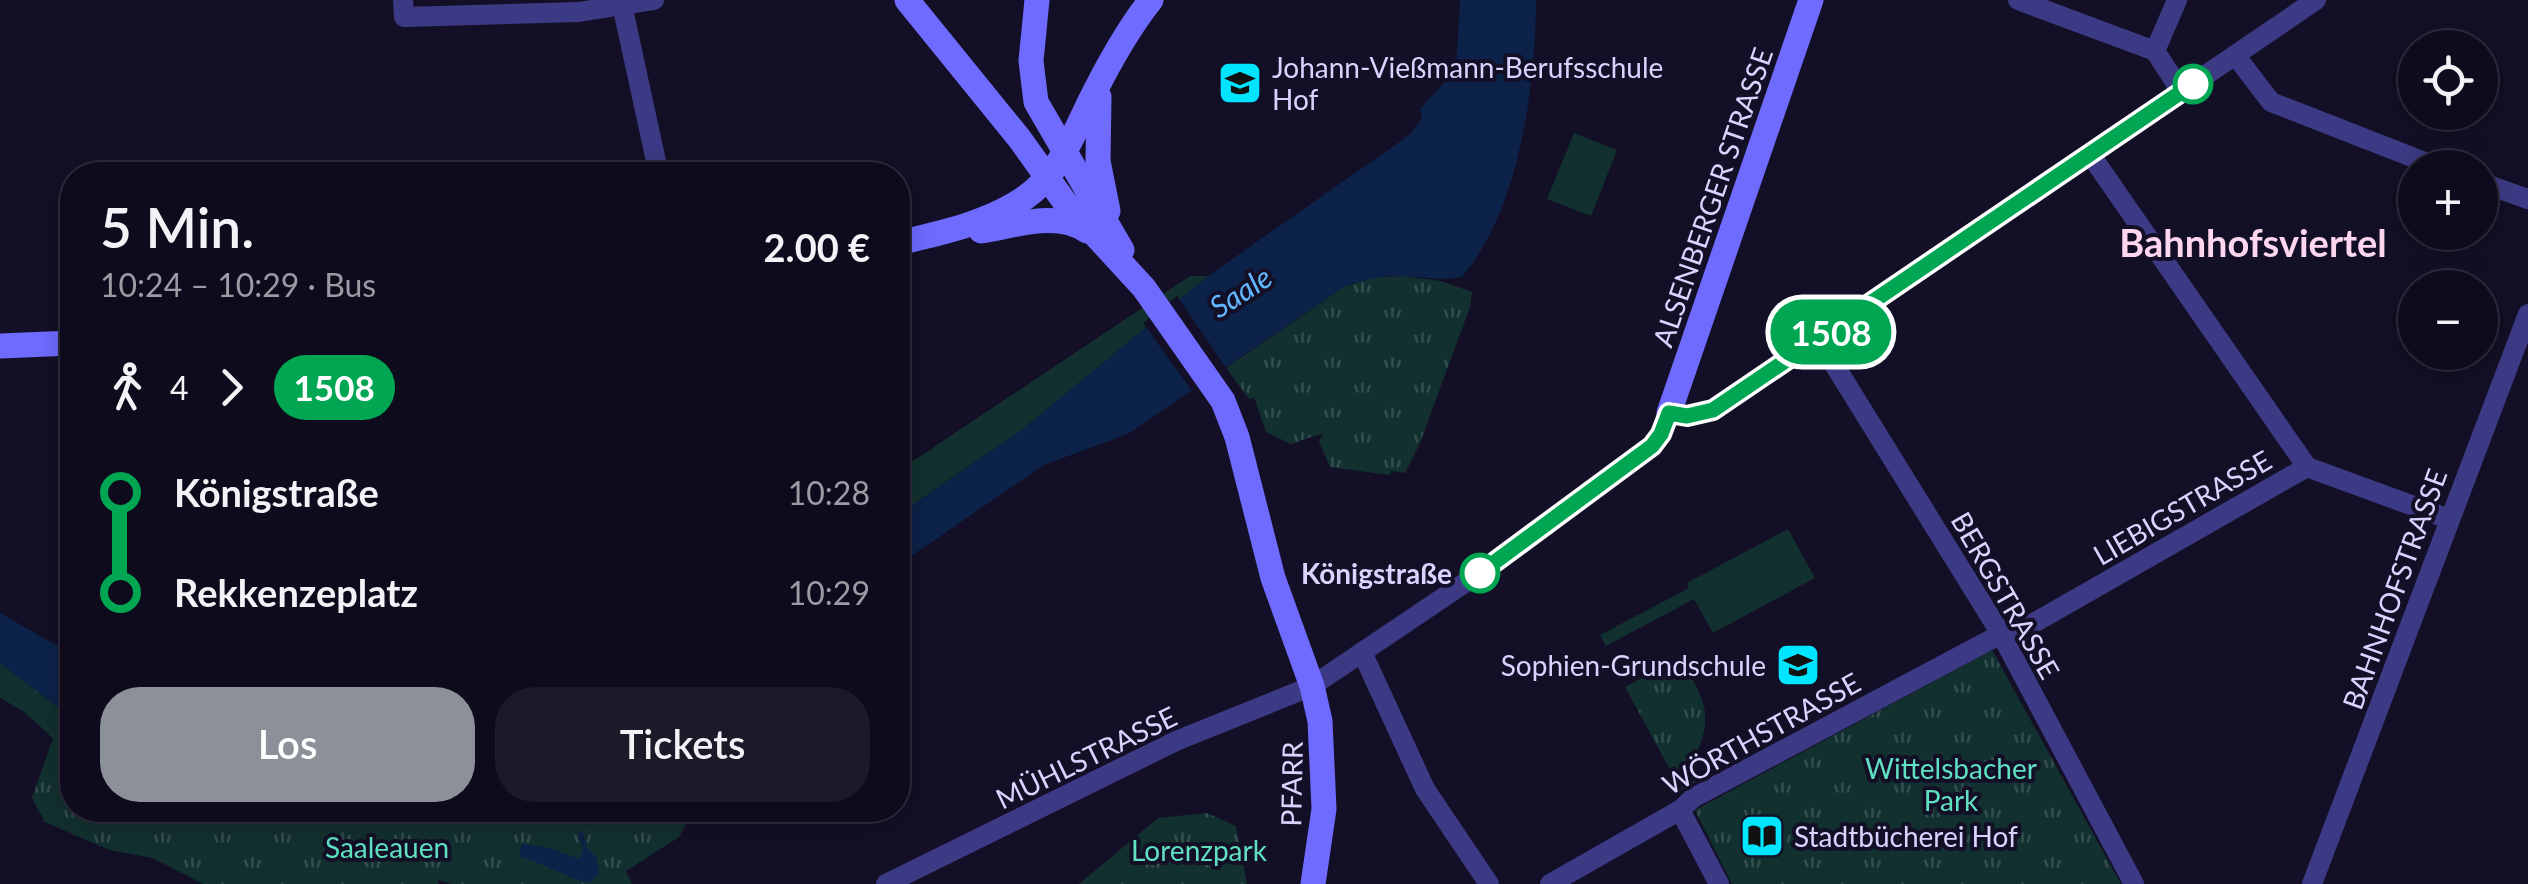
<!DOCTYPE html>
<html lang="de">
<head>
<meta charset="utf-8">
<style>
  :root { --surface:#0e0b1c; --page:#1c1929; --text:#f1f3f6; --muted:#9b9ba3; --line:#2e2b3b; --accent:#8c9099 }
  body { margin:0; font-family:Lato,sans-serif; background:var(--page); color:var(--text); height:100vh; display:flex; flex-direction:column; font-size:38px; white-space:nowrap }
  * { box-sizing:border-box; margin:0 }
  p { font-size:32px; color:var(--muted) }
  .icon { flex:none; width:55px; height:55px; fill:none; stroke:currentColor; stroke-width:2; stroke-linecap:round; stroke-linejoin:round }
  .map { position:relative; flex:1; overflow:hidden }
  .side { position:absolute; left:60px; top:162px; width:850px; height:660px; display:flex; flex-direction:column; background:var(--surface); border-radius:40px; box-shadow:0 5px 25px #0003,0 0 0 2px var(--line) }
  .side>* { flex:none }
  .badge { padding:0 20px; border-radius:32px; font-size:35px; line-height:65px }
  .fabs { position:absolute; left:2398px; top:30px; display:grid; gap:20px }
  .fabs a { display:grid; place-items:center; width:100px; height:100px; border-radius:50%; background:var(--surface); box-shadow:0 5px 25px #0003,0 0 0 2px var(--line); font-size:50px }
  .map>.badge { position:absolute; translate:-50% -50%; box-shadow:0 0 0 5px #fff }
  .legs { display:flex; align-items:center; gap:15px; height:110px; padding:0 40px; font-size:32px }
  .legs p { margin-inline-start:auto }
  .headline { display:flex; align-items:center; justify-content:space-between; height:170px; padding:0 40px }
  h1 { font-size:55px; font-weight:600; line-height:75px }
  .primary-button { display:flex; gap:20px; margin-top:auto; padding:20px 40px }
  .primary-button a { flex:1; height:115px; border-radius:40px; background:var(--accent); color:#fff; font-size:40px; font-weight:600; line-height:115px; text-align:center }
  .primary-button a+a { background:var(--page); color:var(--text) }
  ul { padding:0 40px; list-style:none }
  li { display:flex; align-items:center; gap:35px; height:100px; font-size:38px }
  li i { display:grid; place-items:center; width:15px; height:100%; margin:0 12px; background:currentColor }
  li i::after { content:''; width:25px; height:25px; margin:-12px; border:8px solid; border-radius:50%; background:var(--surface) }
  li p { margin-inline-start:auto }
  li:first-child i { background:linear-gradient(#0000 50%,currentColor 0) }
  li:last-child i { background:linear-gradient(currentColor 50%,#0000 0) }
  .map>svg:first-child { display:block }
  .grass { fill:#12302f }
  .park { fill:url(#park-tufts) }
  .water { fill:#0c2248 }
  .pier { fill:#130f26 }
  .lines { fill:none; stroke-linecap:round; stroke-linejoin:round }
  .stream { stroke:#0c2248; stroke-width:5 }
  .street { stroke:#3d3a85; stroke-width:20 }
  .secondary { stroke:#6f6bff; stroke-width:25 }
  .line-1-casing { stroke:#fff; stroke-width:22 }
  .line-1 { stroke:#00a651; stroke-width:15 }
  .stop-1-dot { fill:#fff; stroke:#00a651; stroke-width:5 }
  .labels { text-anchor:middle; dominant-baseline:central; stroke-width:8; stroke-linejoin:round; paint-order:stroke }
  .poi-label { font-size:28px; fill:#d9d4ff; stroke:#130f26; text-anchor:start }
  .street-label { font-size:28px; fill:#d9d4ff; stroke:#130f26 }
  .stop-label { font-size:28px; font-weight:bold; fill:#d9d4ff; stroke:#130f26; text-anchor:end }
  .park-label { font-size:28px; fill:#5fe0c0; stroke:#130f26 }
  .water-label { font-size:30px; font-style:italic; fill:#62b6ff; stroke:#130f26 }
  .district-label { font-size:38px; font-weight:bold; fill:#ffd6f0; stroke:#130f26 }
</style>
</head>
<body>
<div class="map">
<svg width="2528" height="884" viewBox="0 0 2528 884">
  <defs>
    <pattern id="park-tufts" width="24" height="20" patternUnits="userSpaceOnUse" patternTransform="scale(2.5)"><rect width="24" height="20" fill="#12302f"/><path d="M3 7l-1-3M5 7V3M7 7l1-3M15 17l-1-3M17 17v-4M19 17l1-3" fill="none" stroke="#344d4e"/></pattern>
  </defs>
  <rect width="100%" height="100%" fill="#130f26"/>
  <g class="grass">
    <path d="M 1574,133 L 1617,150 L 1591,216 L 1547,199 Z"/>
    <path d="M 1190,276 L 1208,276 L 1023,429 L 898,515 L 898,471 Z"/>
    <path d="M 1788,529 L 1815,578 L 1713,633 L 1694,599 L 1606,646 L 1600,635 L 1689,588 L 1687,583 Z"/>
  </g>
  <g class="park">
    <path d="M 1403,276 L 1441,281 L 1472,292 L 1470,307 L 1420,443 L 1405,473 L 1391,471 L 1390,475 L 1330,467 L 1319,441 L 1323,433 L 1291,444 L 1266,432 L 1254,397 L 1249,399 L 1226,368 L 1345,286 L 1376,277 Z"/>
    <path d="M 1992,650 L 2121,884 L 1732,884 L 1695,810 Z"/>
    <path d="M 1681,657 C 1705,703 1716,714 1692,763 L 1699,780 L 1681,790 L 1625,687 Z"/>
    <path d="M 0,663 L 72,718 L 72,810 L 693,810 L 679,837 L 626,871 L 632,884 L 451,884 L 439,880 L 438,884 L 203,884 L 153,858 L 109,850 L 45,822 L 32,798 L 53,738 L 23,711 L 0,698 Z"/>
    <path d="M 1207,813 L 1236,826 L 1247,884 L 1079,884 L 1158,818 Z"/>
  </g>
  <g class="water">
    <path d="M 1460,0 L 1536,0 C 1536,86 1519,210 1462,277 C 1441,281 1425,277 1403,276 C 1383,275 1365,280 1345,286 L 1128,434 L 1044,465 L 898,565 L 898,515 L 1023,429 L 1208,276 L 1408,136 L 1422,118 L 1420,109 L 1456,69 Z"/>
    <path d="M 0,613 L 72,654 L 72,718 L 0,663 Z"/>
    <path d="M 522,844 L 549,848 L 580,859 L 584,845 L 597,858 L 599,875 L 589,883 C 564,877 544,863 519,857 Z"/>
  </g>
  <path class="pier" d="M 1177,296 L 1229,372 L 1195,395 L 1143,323 Z"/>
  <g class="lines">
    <g class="stream">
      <path d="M 589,822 L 616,818"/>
      <path d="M 581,834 L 584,845"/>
    </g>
    <g class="street">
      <path d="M 403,0 L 404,17 L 579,12 L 654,0"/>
      <path d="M 621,0 L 659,175"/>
      <path d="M 2018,0 L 2155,51 L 2181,91"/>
      <path d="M 2155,51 L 2177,0"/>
      <path d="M 2235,55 L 2271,102 L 2440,168"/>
      <path d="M 2090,154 L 2307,467"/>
      <path d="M 2480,182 L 2528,199"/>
      <path d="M 1819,340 L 2001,634 L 2134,884"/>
      <path d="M 2004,640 L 2307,467 L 2449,519"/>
      <path d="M 1362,652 L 1425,789 L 1489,884"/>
      <path d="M 1680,810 L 1719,884"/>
      <path d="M 886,884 L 1176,741 L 1312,686 L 1481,572 L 1652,446 L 1661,435 L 1669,413 L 1687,416 L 1713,410 L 2316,0"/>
      <path d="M 1550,884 L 1680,810 L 1693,798 L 2001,634"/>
      <path d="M 2312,884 L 2528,314"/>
    </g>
    <g class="secondary">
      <path d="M 907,0 L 1019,138 L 1064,201 L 1144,288 L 1223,401 L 1237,437 L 1273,578 L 1312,686 L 1320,721 L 1324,809 L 1313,884"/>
      <path d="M 1037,0 L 1031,61 L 1036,102 L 1122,250"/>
      <path d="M 1099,97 L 1098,161 L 1108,211"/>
      <path d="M 981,231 C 1014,226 1057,210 1087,231"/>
      <path d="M 898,243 C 936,234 980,225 1015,204 C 1056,181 1071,140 1091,99 C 1108,65 1127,30 1151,0"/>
      <path d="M 0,346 L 72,343"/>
      <path d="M 1669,413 L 1811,0"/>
    </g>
  </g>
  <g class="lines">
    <defs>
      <path id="line-1" d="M 1480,573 L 1652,446 L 1661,434 L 1669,413 L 1687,416 L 1713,410 L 2193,84"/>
    </defs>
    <use href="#line-1" class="line-1-casing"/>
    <use href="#line-1" class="line-1"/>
  </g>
  <defs>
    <symbol id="university-square" viewBox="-11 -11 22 22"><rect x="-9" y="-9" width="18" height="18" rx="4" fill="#00e5ff" stroke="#130f26"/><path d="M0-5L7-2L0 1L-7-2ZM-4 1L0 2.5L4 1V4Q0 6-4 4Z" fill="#111"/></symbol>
    <symbol id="school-square" viewBox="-11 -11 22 22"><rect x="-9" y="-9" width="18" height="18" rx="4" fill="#00e5ff" stroke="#130f26"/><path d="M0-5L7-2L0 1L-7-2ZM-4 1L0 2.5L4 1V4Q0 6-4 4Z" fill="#111"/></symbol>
    <symbol id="library-square" viewBox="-11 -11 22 22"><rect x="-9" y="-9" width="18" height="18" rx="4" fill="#00e5ff" stroke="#130f26"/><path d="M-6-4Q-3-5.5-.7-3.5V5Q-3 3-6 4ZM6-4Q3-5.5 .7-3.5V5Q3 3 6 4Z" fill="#111"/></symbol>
  </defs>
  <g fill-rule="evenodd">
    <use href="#university-square" x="1215" y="58" width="50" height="50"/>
    <use href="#school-square" x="1773" y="640" width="50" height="50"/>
    <use href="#library-square" x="1737" y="811" width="50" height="50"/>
  </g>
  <g class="stop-1-dot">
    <circle cx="2193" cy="84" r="18"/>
    <circle cx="1480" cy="573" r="18"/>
  </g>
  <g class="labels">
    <g class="poi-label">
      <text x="1272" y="67">Johann-Vießmann-Berufsschule<tspan x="1272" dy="32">Hof</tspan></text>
      <text x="1766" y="665" text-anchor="end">Sophien-Grundschule</text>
      <text x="1794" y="836">Stadtbücherei Hof</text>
    </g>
    <g class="street-label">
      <text transform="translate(1712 197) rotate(-71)">ALSENBERGER STRASSE</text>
      <text transform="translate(2182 507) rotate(-30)">LIEBIGSTRASSE</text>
      <text transform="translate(2394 589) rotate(-70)">BAHNHOFSTRASSE</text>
      <text transform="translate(2006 595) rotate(60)">BERGSTRASSE</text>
      <text transform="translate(1761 733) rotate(-29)">WÖRTHSTRASSE</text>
      <text transform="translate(1086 757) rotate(-26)">MÜHLSTRASSE</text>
      <text transform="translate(1291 784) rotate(-89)">PFARR</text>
    </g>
    <g class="stop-label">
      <text x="1452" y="573">Königstraße</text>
    </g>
    <g class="park-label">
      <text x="1951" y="768">Wittelsbacher<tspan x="1951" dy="32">Park</tspan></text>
      <text x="387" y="847">Saaleauen</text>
      <text x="1199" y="850">Lorenzpark</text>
    </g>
    <g class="water-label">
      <text transform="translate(1240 291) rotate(-33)">Saale</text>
    </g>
    <g class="district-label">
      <text x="2253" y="242">Bahnhofsviertel</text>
    </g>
  </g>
</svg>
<div class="fabs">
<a><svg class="icon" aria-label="locate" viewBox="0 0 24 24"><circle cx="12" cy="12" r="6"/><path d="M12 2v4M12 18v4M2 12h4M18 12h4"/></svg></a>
<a>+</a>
<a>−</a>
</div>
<b class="badge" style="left:1831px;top:332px;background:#00a651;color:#fff">1508</b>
<section class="side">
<div class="headline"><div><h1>5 Min.</h1><p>10:24 – 10:29 · Bus</p></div><b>2.00 €</b></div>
<div class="legs"><svg class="icon" aria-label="walk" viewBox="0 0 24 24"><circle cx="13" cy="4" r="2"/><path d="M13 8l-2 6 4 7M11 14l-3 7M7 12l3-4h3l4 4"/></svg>4<svg class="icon" aria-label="forward" viewBox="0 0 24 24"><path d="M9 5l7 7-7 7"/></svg><b class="badge" style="background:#00a651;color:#fff">1508</b></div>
<ul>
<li><i style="color:#00a651"></i><b>Königstraße</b><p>10:28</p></li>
<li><i style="color:#00a651"></i><b>Rekkenzeplatz</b><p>10:29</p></li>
</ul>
<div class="primary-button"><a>Los</a><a>Tickets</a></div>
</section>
</div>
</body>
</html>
